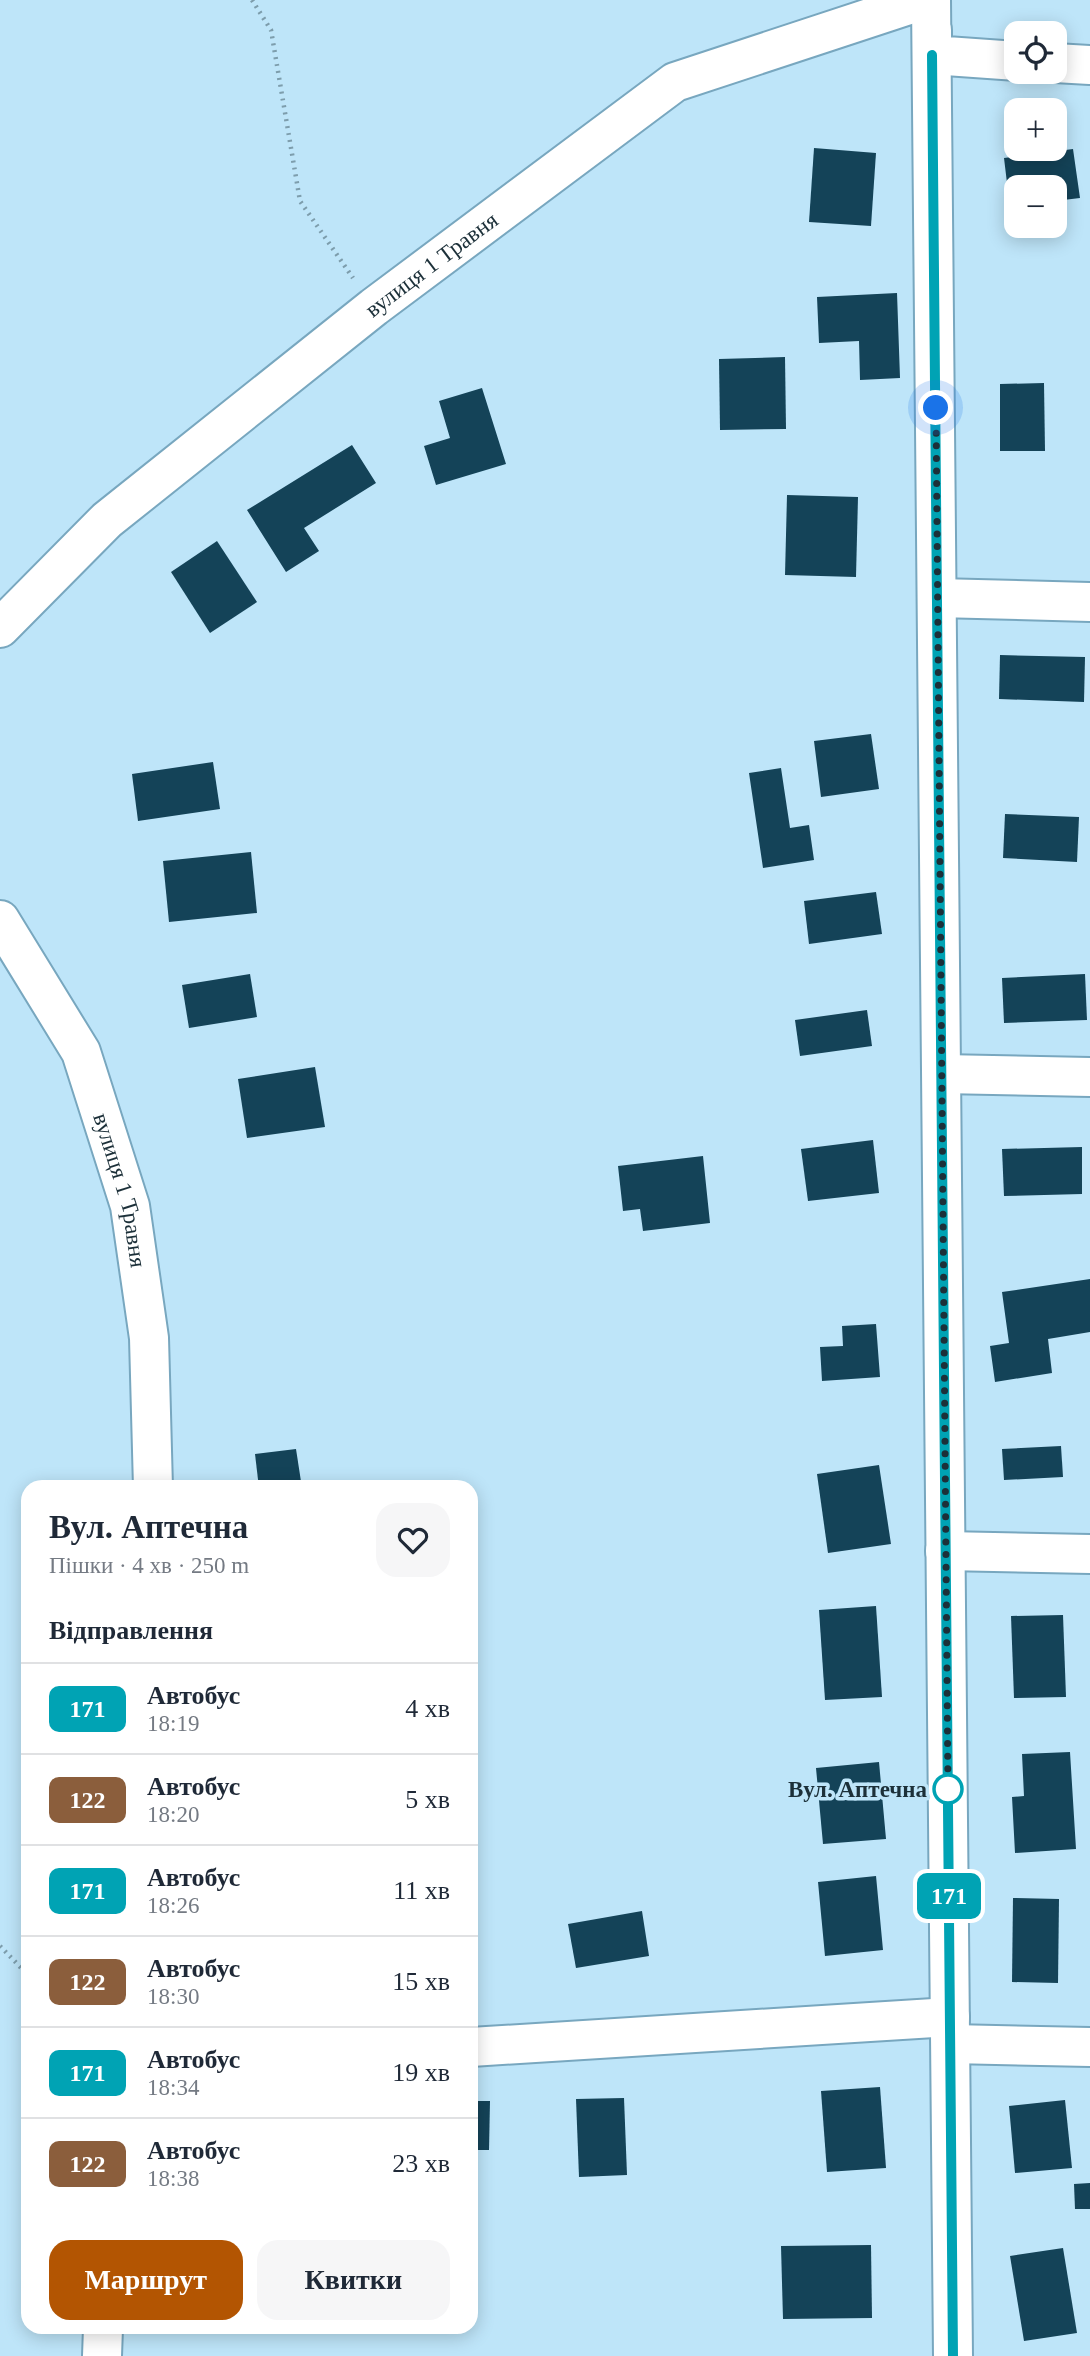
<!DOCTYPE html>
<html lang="uk">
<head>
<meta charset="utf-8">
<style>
  :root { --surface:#fff; --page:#f6f6f7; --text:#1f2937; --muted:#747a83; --line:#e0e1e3; --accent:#b35502 }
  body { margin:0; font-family:"Times New Roman",serif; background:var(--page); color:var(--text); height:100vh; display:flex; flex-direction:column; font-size:26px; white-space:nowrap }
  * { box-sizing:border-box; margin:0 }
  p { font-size:23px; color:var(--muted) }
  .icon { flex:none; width:38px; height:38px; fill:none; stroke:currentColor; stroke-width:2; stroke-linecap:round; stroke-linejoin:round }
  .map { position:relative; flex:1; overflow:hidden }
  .drawer { position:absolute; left:21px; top:1480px; width:457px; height:854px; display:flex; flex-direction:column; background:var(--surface); border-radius:21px; box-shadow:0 4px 18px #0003 }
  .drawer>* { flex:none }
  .badge { padding:0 14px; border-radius:10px; font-size:24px; line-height:46px }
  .controls { position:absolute; left:1004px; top:21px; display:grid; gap:14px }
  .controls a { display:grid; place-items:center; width:63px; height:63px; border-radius:14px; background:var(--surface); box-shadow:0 4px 18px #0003; font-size:35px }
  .you { position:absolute; width:35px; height:35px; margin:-18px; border:5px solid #fff; border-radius:50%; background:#1a73e8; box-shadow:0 0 0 10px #1a73e833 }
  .map>.badge { position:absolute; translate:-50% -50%; box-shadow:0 0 0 4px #fff }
  h2 { padding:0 28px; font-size:26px; line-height:63px }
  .round { display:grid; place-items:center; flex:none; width:74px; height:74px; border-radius:21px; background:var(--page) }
  .overview { display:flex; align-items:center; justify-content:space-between; height:119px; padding:0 28px }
  h1 { font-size:33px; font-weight:700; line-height:52px }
  .cta { display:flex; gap:14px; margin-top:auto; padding:14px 28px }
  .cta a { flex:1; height:80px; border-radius:21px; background:var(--accent); color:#fff; font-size:28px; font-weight:700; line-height:80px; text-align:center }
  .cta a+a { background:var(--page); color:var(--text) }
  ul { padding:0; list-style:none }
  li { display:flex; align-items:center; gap:21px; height:91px; padding:0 28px; border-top:2px solid var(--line) }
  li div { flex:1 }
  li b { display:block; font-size:26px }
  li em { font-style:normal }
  li .badge { min-width:77px; font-weight:700; text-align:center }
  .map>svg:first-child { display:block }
  .building { fill:#144358 }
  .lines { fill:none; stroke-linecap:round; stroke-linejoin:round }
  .minor-casing { stroke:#78a7bf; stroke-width:42 }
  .path { stroke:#7d9dac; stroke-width:4.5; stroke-dasharray:2 5; stroke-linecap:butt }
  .minor { stroke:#fff; stroke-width:38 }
  .line-casing { stroke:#fff; stroke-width:16 }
  .line { stroke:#00a3b4; stroke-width:10 }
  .walk { stroke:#1c3039; stroke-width:7; stroke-dasharray:0 12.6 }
  .stop-dot { fill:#fff; stroke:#00a3b4; stroke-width:3.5 }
  .labels { text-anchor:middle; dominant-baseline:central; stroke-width:7; stroke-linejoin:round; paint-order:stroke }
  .street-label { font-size:23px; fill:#1c3039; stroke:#bee5f9 }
  .stop-label { font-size:23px; font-weight:bold; fill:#1c3039; stroke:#bee5f9; text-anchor:end }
</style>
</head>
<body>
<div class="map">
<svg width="1090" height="2356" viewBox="0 0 1090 2356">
  <rect width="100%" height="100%" fill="#bee5f9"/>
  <g class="building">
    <path d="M 814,148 L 876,153 L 871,226 L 809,222 Z"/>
    <path d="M 1073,149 L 1080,198 L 1055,201 L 1055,187 L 1017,187 L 1017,207 L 1010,208 L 1004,158 Z"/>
    <path d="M 897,293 L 900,378 L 860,380 L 859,341 L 819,343 L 817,297 Z"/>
    <path d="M 785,357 L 786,429 L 720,430 L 719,359 Z"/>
    <path d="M 1044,383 L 1045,451 L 1000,451 L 1000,384 Z"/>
    <path d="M 482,388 L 506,464 L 436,485 L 424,446 L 450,438 L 439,401 Z"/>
    <path d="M 352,445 L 376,483 L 304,528 L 319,551 L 286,572 L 247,510 Z"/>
    <path d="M 787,495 L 858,497 L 856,577 L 785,575 Z"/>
    <path d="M 217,541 L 257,602 L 210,633 L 171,572 Z"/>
    <path d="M 1000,655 L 1085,657 L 1084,702 L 999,699 Z"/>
    <path d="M 871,734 L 879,789 L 821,797 L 814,741 Z"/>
    <path d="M 213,762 L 220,809 L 138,821 L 132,774 Z"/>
    <path d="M 781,768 L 790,828 L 809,825 L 814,860 L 763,868 L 749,773 Z"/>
    <path d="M 1005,814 L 1079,817 L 1077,862 L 1003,858 Z"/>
    <path d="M 251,852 L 257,913 L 169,922 L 163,861 Z"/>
    <path d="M 876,892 L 882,934 L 809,944 L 804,901 Z"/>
    <path d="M 250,974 L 257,1017 L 189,1028 L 182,985 Z"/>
    <path d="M 1085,974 L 1087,1020 L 1004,1023 L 1002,978 Z"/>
    <path d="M 867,1010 L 872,1046 L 800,1056 L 795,1020 Z"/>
    <path d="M 315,1067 L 325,1127 L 247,1138 L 238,1079 Z"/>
    <path d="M 873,1140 L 879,1193 L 808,1201 L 801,1149 Z"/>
    <path d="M 1082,1147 L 1082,1194 L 1004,1196 L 1002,1149 Z"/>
    <path d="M 703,1156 L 710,1223 L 643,1231 L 640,1209 L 623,1211 L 618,1166 Z"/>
    <path d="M 1090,1279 L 1090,1332 L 1048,1339 L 1052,1373 L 995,1382 L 990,1346 L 1009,1343 L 1002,1292 Z"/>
    <path d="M 876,1324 L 880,1377 L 822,1381 L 820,1347 L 843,1346 L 842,1326 Z"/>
    <path d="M 1061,1446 L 1063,1477 L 1004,1480 L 1002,1449 Z"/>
    <path d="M 296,1449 L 302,1488 L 259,1488 L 255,1454 Z"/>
    <path d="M 879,1465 L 891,1544 L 828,1553 L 817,1474 Z"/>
    <path d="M 876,1606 L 882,1697 L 825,1700 L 819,1610 Z"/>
    <path d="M 1063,1615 L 1066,1697 L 1014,1698 L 1011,1616 Z"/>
    <path d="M 1070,1752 L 1076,1849 L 1015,1853 L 1012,1797 L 1024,1796 L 1022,1754 Z"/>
    <path d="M 879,1762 L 886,1839 L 823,1844 L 816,1768 Z"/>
    <path d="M 876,1876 L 883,1950 L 825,1956 L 818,1882 Z"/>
    <path d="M 1013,1898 L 1059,1899 L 1058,1983 L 1012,1982 Z"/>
    <path d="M 642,1911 L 649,1956 L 576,1968 L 568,1924 Z"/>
    <path d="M 880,2087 L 886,2168 L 827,2172 L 821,2091 Z"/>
    <path d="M 624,2098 L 627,2175 L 579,2177 L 576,2099 Z"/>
    <path d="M 1065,2100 L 1072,2168 L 1015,2173 L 1009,2106 Z"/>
    <path d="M 471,2101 L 490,2101 L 489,2150 L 471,2150 Z"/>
    <path d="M 1090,2183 L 1090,2209 L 1075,2209 L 1074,2184 Z"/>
    <path d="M 871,2245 L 872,2318 L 783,2319 L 781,2246 Z"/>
    <path d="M 1063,2248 L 1077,2333 L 1024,2341 L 1010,2256 Z"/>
  </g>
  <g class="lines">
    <defs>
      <g id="minor">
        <path d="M 931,0 L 953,2356"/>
        <path d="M 932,30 L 932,55 L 1017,61"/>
        <path d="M 1055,63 L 1090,65"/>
        <path d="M 937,598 L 1090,602"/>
        <path id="s1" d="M 0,628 L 107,520 L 374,307 L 675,82 L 924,0"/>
        <path id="s2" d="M 0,920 L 81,1052 L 130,1206 L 149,1338 L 153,1488"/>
        <path d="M 942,1074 L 1090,1077"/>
        <path d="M 945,1551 L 1090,1554"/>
        <path d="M 951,2044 L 1090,2047"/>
        <path d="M 471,2047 L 950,2017"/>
        <path d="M 102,2356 L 103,2328"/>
      </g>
    </defs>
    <use href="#minor" class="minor-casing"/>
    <g class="path">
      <path d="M 252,0 L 271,30 L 300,201 L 353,278"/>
      <path d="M 0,1946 L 28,1975"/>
    </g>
    <use href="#minor" class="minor"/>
  </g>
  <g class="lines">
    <defs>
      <path id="line" d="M 932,55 L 953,2356"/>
    </defs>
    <use href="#line" class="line-casing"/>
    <use href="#line" class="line"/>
    <path class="walk" d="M 936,408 L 948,1789"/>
  </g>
  <circle class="stop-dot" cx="948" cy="1789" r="14"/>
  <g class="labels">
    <g class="street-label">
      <text stroke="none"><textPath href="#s1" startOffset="565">вулиця 1 Травня</textPath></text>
      <text stroke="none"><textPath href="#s2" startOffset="299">вулиця 1 Травня</textPath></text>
    </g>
    <g class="stop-label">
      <text x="927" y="1789">Вул. Аптечна</text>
    </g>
  </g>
</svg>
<div class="controls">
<a><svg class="icon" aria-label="locate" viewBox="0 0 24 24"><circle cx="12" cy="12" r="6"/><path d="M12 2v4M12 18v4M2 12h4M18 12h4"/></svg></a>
<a>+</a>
<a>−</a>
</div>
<div class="you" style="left:936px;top:408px"></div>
<b class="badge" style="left:949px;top:1896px;background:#00a3b4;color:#fff">171</b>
<section class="drawer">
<div class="overview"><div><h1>Вул. Аптечна</h1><p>Пішки · 4 хв · 250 m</p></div><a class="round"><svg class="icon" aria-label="heart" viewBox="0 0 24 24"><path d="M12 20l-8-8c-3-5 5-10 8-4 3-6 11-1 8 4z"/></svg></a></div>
<h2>Відправлення</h2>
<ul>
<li><span class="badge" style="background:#00a3b4;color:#fff">171</span><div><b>Автобус</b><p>18:19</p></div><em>4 хв</em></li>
<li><span class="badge" style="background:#8b5e3c;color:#fff">122</span><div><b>Автобус</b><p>18:20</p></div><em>5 хв</em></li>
<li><span class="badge" style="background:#00a3b4;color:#fff">171</span><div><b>Автобус</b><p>18:26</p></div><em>11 хв</em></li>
<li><span class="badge" style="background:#8b5e3c;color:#fff">122</span><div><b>Автобус</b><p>18:30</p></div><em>15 хв</em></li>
<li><span class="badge" style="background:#00a3b4;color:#fff">171</span><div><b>Автобус</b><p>18:34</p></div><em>19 хв</em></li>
<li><span class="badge" style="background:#8b5e3c;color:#fff">122</span><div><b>Автобус</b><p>18:38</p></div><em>23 хв</em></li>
</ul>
<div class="cta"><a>Маршрут</a><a>Квитки</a></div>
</section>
</div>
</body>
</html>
